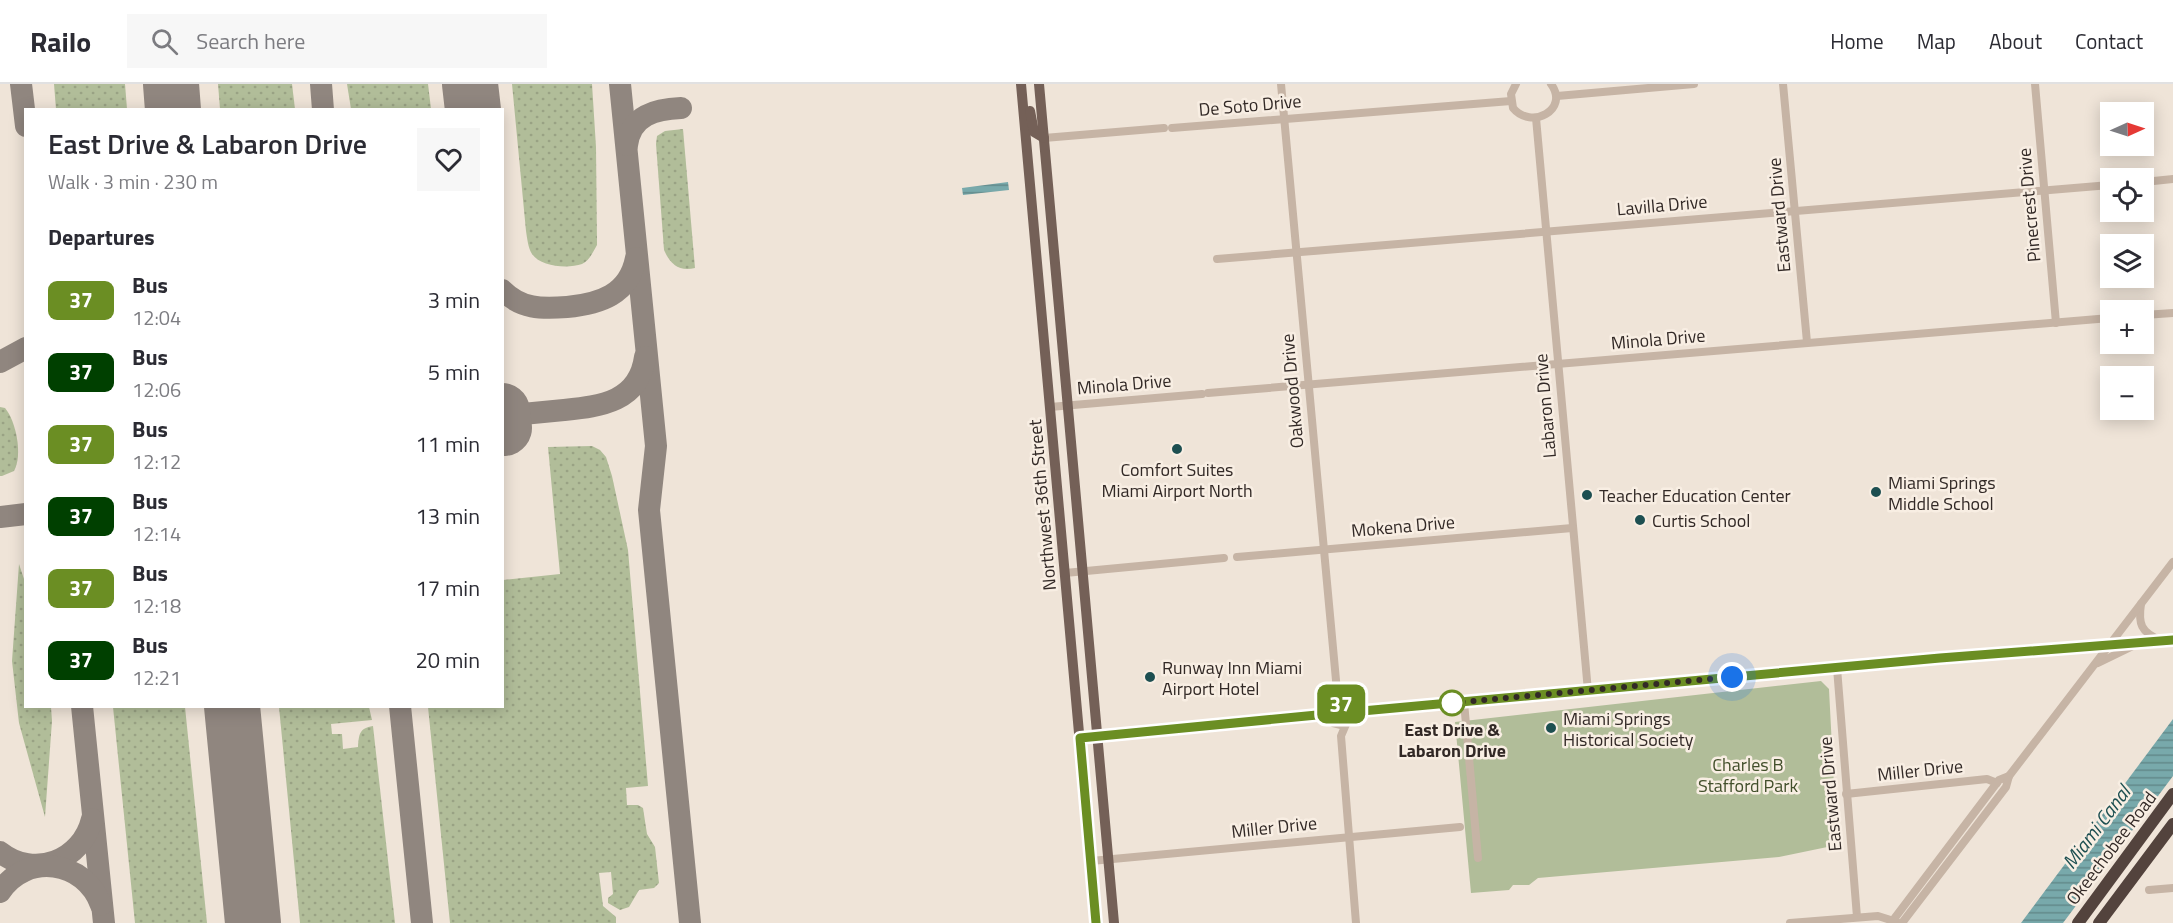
<!DOCTYPE html>
<html lang="en">
<head>
<meta charset="utf-8">
<style>
  :root { --surface:#fff; --page:#f7f7f7; --text:#2b2b33; --muted:#7c7c81; --line:#e1e1e2 }
  body { margin:0; font-family:"Titillium Web",sans-serif; background:var(--page); color:var(--text); height:100vh; display:flex; flex-direction:column; font-size:22px; white-space:nowrap }
  * { box-sizing:border-box; margin:0 }
  p { font-size:20px; color:var(--muted) }
  .icon { flex:none; width:33px; height:33px; fill:none; stroke:currentColor; stroke-width:2; stroke-linecap:round; stroke-linejoin:round }
  .map { position:relative; flex:1; overflow:hidden }
  .panel { position:absolute; left:24px; top:24px; width:480px; height:600px; display:flex; flex-direction:column; background:var(--surface); border-radius:0px; box-shadow:0 3px 15px #0003 }
  .panel>* { flex:none }
  .badge { padding:0 12px; border-radius:9px; font-size:21px; line-height:39px }
  .needle { width:39px; rotate:87deg }
  .buttons { position:absolute; left:2100px; top:18px; display:grid; gap:12px }
  .buttons a { display:grid; place-items:center; width:54px; height:54px; border-radius:0px; background:var(--surface); box-shadow:0 3px 15px #0003; font-size:30px }
  .you { position:absolute; width:30px; height:30px; margin:-15px; border:4px solid #fff; border-radius:50%; background:#1a73e8; box-shadow:0 0 0 9px #1a73e833 }
  .map>.badge { position:absolute; translate:-50% -50%; box-shadow:0 0 0 3px #fff }
  h2 { padding:0 24px; font-size:22px; line-height:54px }
  .round { display:grid; place-items:center; flex:none; width:63px; height:63px; border-radius:0px; background:var(--page) }
  .summary { display:flex; align-items:center; justify-content:space-between; height:102px; padding:0 24px }
  h1 { font-size:28px; font-weight:600; line-height:45px }
  ul { padding:0; list-style:none }
  li { display:flex; align-items:center; gap:18px; height:72px; padding:0 24px }
  li div { flex:1 }
  li b { display:block; font-size:22px }
  li em { font-style:normal }
  li .badge { min-width:66px; font-weight:700; text-align:center }
  header { display:flex; align-items:center; gap:36px; box-sizing:border-box; height:84px; padding:0 30px; background:var(--surface); border-bottom:2px solid var(--line) }
  header strong { font-size:28px }
  nav { display:flex; gap:33px; margin-inline-start:auto; font-size:21px }
  .search { width:420px; height:54px; background:var(--page); display:flex; align-items:center; gap:15px; box-sizing:border-box; padding:0 21px; border-radius:0px; color:var(--muted); font-size:22px }
  .map>svg:first-child { display:block }
  .grass { fill:url(#grass-dots) }
  .green { fill:#b1bd99 }
  .water { fill:url(#water-rules) }
  .lines { fill:none; stroke-linecap:round; stroke-linejoin:round }
  .taxiway { stroke:#90867f; stroke-width:22 }
  .runway { stroke:#90867f; stroke-width:56 }
  .minor { stroke:#c6b4a5; stroke-width:8 }
  .major { stroke:#746057; stroke-width:10 }
  .highway { stroke:#53433d; stroke-width:12 }
  .line-casing { stroke:#fff; stroke-width:14 }
  .line { stroke:#6b8e23; stroke-width:9 }
  .walk { stroke:#322926; stroke-width:6; stroke-dasharray:0 10.8 }
  .poi-dot { fill:#1d4f51; stroke:#f8eee3; stroke-width:2 }
  .stop-dot { fill:#fff; stroke:#6b8e23; stroke-width:3 }
  .labels { text-anchor:middle; dominant-baseline:central; stroke-width:5; stroke-linejoin:round; paint-order:stroke }
  .street-label { font-size:18px; fill:#322926; stroke:#f8eee3 }
  .poi-label { font-size:18px; fill:#322926; stroke:#f8eee3; text-anchor:start }
  .stop-label { font-size:18px; font-weight:bold; fill:#322926; stroke:#f8eee3 }
  .park-label { font-size:18px; fill:#424f2b; stroke:#f8eee3 }
  .water-label { font-size:20px; font-style:italic; fill:#1d4f51; stroke:#f8eee3 }
</style>
</head>
<body>
<header>
<strong>Railo</strong>
<div class="search"><svg class="icon" aria-label="search" viewBox="0 0 24 24"><circle cx="10" cy="10" r="6"/><path d="M15 15l6 6"/></svg>Search here</div>
<nav><a>Home</a><a>Map</a><a>About</a><a>Contact</a></nav>
</header>
<div class="map">
<svg width="2173" height="839" viewBox="0 0 2173 839">
  <defs>
    <pattern id="grass-dots" width="8" height="8" patternUnits="userSpaceOnUse" patternTransform="scale(1.5)"><rect width="8" height="8" fill="#b1bd99"/><path d="M2 2h.1M6 6h.1" fill="none" stroke="#99a284" stroke-width="1.8" stroke-linecap="round"/></pattern>
    <pattern id="water-rules" width="6" height="5" patternUnits="userSpaceOnUse" patternTransform="scale(1.5)"><rect width="6" height="5" fill="#78a9ab"/><path d="M0 2.5h6" fill="none" stroke="#638a8b"/></pattern>
  </defs>
  <rect width="100%" height="100%" fill="#efe4d8"/>
  <g class="grass">
    <path d="M 54,0 L 125,0 L 127,25 L 56,25 Z"/>
    <path d="M 218,0 L 292,0 L 295,25 L 220,25 Z"/>
    <path d="M 347,0 L 428,0 L 431,25 L 351,25 Z"/>
    <path d="M 512,0 L 592,0 L 596,63 L 597,161 C 593,168 589,177 582,180 C 568,185 541,183 532,170 C 528,164 527,153 526,147 Z"/>
    <path d="M 683,45 L 695,184 C 679,188 670,180 664,166 L 656,60 L 657,52 L 665,47 Z"/>
    <path d="M 0,323 L 5,324 C 16,337 23,371 14,387 L 2,392 L 0,392 Z"/>
    <path d="M 592,362 L 600,366 L 606,373 L 612,392 L 628,466 L 648,702 L 626,704 L 627,721 L 638,721 L 643,724 L 647,750 L 655,763 L 659,799 L 654,804 L 639,806 L 629,823 L 620,826 L 608,819 L 608,814 L 613,810 L 611,788 L 599,789 L 603,822 L 616,833 L 616,839 L 450,839 L 428,623 L 502,622 L 503,496 L 560,490 L 548,363 Z"/>
    <path d="M 19,480 L 25,498 L 26,622 L 51,623 L 52,637 L 45,733 L 19,639 L 12,577 Z"/>
    <path d="M 113,623 L 185,623 L 207,839 L 135,839 Z"/>
    <path d="M 279,623 L 369,623 L 372,636 L 331,640 L 332,650 L 342,650 L 343,665 L 358,663 C 359,651 359,644 373,642 L 395,839 L 300,839 Z"/>
  </g>
  <path class="green" d="M 1821,597 L 1829,605 L 1837,761 L 1779,773 L 1538,794 L 1529,801 L 1513,801 L 1509,806 L 1471,809 L 1455,638 Z"/>
  <g class="water">
    <path d="M 1008,98 L 1009,106 L 963,111 L 962,104 Z"/>
    <path d="M 2173,635 L 2173,692 L 2063,839 L 2021,839 Z"/>
  </g>
  <g class="lines">
    <g class="taxiway">
      <path d="M 21,0 L 26,42"/>
      <path d="M 321,0 L 323,26"/>
      <path d="M 620,0 L 656,362 L 649,426 L 690,839"/>
      <path d="M 627,61 C 631,31 656,25 681,24"/>
      <path d="M 502,206 C 521,225 541,225 567,223 C 599,220 629,211 636,174"/>
      <path d="M 0,278 L 26,264"/>
      <path d="M 502,332 C 523,330 543,328 564,326 C 601,322 639,318 645,273"/>
      <path d="M 0,433 L 26,430"/>
      <path d="M 82,622 L 104,839"/>
      <path d="M 400,622 L 422,839"/>
      <path d="M 0,768 C 34,795 82,777 92,735"/>
      <path d="M 0,808 C 26,768 85,776 101,821"/>
    </g>
    <g class="runway">
      <path d="M 171,0 L 173,26"/>
      <path d="M 470,0 L 473,26"/>
      <path d="M 502,327 L 504,344"/>
      <path d="M 232,622 L 253,839"/>
    </g>
    <g class="minor">
      <path d="M 1281,0 L 1337,607 L 1343,621"/>
      <path d="M 1516,0 L 1511,10 L 1513,24 C 1531,46 1570,26 1551,0"/>
      <path d="M 1783,0 L 1807,258"/>
      <path d="M 2035,0 L 2056,239"/>
      <path d="M 1557,12 L 1694,0"/>
      <path d="M 1536,34 L 1588,607"/>
      <path d="M 1172,44 L 1511,17"/>
      <path d="M 1044,54 L 1164,44"/>
      <path d="M 2144,98 L 2173,95"/>
      <path d="M 1217,175 L 2110,101"/>
      <path d="M 2144,231 L 2173,229"/>
      <path d="M 1208,309 L 2110,234"/>
      <path d="M 1050,323 L 1202,310"/>
      <path d="M 1237,473 L 1572,444"/>
      <path d="M 1065,489 L 1224,474"/>
      <path d="M 2141,520 C 2138,540 2141,548 2160,556"/>
      <path d="M 2098,579 L 2135,561"/>
      <path d="M 1837,584 L 1857,833"/>
      <path d="M 1464,618 L 1478,774"/>
      <path d="M 1333,623 L 1330,633 L 1333,639 L 1341,641 L 1350,632 L 1349,626 L 1344,621"/>
      <path d="M 1347,624 L 1362,627 L 1940,574 L 2173,556"/>
      <path d="M 1347,638 L 1341,652 L 1356,839"/>
      <path d="M 1080,654 L 1317,631 L 1332,624"/>
      <path d="M 1846,710 L 1987,695 L 1997,699"/>
      <path d="M 1091,777 L 1460,743"/>
      <path d="M 2149,806 L 2173,804"/>
      <path d="M 1790,839 L 1878,832 L 1897,838"/>
      <path d="M 1891,839 L 1999,696 L 2009,692"/>
      <path d="M 1902,839 L 2006,703 L 2009,692 L 2173,478"/>
    </g>
    <g class="major">
      <path d="M 1021,0 L 1096,839"/>
      <path d="M 1039,0 L 1114,839"/>
      <path d="M 1030,27 L 1034,48 L 1044,54"/>
    </g>
    <g class="highway">
      <path d="M 2078,839 L 2173,710"/>
      <path d="M 2099,839 L 2173,740"/>
    </g>
  </g>
  <g class="lines">
    <defs>
      <path id="line" d="M 1096,839 L 1080,654 L 1317,631 L 1336,621 L 1362,627 L 1940,574 L 2173,556"/>
    </defs>
    <use href="#line" class="line-casing"/>
    <use href="#line" class="line"/>
    <path class="walk" d="M 1452,619 L 1732,593"/>
  </g>
  <g class="poi-dot">
    <circle cx="1177" cy="365" r="6"/>
    <circle cx="1876" cy="408" r="6"/>
    <circle cx="1587" cy="411" r="6"/>
    <circle cx="1640" cy="436" r="6"/>
    <circle cx="1150" cy="593" r="6"/>
    <circle cx="1551" cy="644" r="6"/>
  </g>
  <circle class="stop-dot" cx="1452" cy="619" r="12"/>
  <g class="labels">
    <g class="street-label">
      <text transform="translate(1250 21) rotate(-5)">De Soto Drive</text>
      <text transform="translate(1662 121) rotate(-5)">Lavilla Drive</text>
      <text transform="translate(2029 121) rotate(-95)">Pinecrest Drive</text>
      <text transform="translate(1779 131) rotate(-95)">Eastward Drive</text>
      <text transform="translate(1658 255) rotate(-5)">Minola Drive</text>
      <text transform="translate(1124 300) rotate(-5)">Minola Drive</text>
      <text transform="translate(1292 307) rotate(-95)">Oakwood Drive</text>
      <text transform="translate(1545 322) rotate(-95)">Labaron Drive</text>
      <text transform="translate(1042 421) rotate(-95)">Northwest 36th Street</text>
      <text transform="translate(1403 442) rotate(-5)">Mokena Drive</text>
      <text transform="translate(1920 686) rotate(-6)">Miller Drive</text>
      <text transform="translate(1830 710) rotate(-95)">Eastward Drive</text>
      <text transform="translate(1274 743) rotate(-6)">Miller Drive</text>
      <text transform="translate(2111 764) rotate(-53)">Okeechobee Road</text>
    </g>
    <g class="poi-label">
      <text x="1177" y="385" text-anchor="middle">Comfort Suites<tspan x="1177" dy="21">Miami Airport North</tspan></text>
      <text x="1888" y="398">Miami Springs<tspan x="1888" dy="21">Middle School</tspan></text>
      <text x="1599" y="411">Teacher Education Center</text>
      <text x="1652" y="436">Curtis School</text>
      <text x="1162" y="583">Runway Inn Miami<tspan x="1162" dy="21">Airport Hotel</tspan></text>
      <text x="1563" y="634">Miami Springs<tspan x="1563" dy="21">Historical Society</tspan></text>
    </g>
    <g class="stop-label">
      <text x="1452" y="645">East Drive &amp;<tspan x="1452" dy="21">Labaron Drive</tspan></text>
    </g>
    <g class="park-label">
      <text x="1748" y="680">Charles B<tspan x="1748" dy="21">Stafford Park</tspan></text>
    </g>
    <g class="water-label">
      <text transform="translate(2096 743) rotate(-53)">Miami Canal</text>
    </g>
  </g>
</svg>
<div class="buttons">
<a><svg class="needle" viewBox="-14 -14 28 28"><path d="M0-13l5 13h-10z" fill="#e53935"/><path d="M0 13l5-13h-10z" fill="#7c7c81"/></svg></a>
<a><svg class="icon" aria-label="locate" viewBox="0 0 24 24"><circle cx="12" cy="12" r="6"/><path d="M12 2v4M12 18v4M2 12h4M18 12h4"/></svg></a>
<a><svg class="icon" aria-label="layers" viewBox="0 0 24 24"><path d="M12 4l9 5-9 5-9-5zM3 14l9 5 9-5"/></svg></a>
<a>+</a>
<a>−</a>
</div>
<div class="you" style="left:1732px;top:593px"></div>
<b class="badge" style="left:1341px;top:620px;background:#6b8e23;color:#fff">37</b>
<section class="panel">
<div class="summary"><div><h1>East Drive &amp; Labaron Drive</h1><p>Walk · 3 min · 230 m</p></div><a class="round"><svg class="icon" aria-label="heart" viewBox="0 0 24 24"><path d="M12 20l-8-8c-3-5 5-10 8-4 3-6 11-1 8 4z"/></svg></a></div>
<h2>Departures</h2>
<ul>
<li><span class="badge" style="background:#6b8e23;color:#fff">37</span><div><b>Bus</b><p>12:04</p></div><em>3 min</em></li>
<li><span class="badge" style="background:#004000;color:#fff">37</span><div><b>Bus</b><p>12:06</p></div><em>5 min</em></li>
<li><span class="badge" style="background:#6b8e23;color:#fff">37</span><div><b>Bus</b><p>12:12</p></div><em>11 min</em></li>
<li><span class="badge" style="background:#004000;color:#fff">37</span><div><b>Bus</b><p>12:14</p></div><em>13 min</em></li>
<li><span class="badge" style="background:#6b8e23;color:#fff">37</span><div><b>Bus</b><p>12:18</p></div><em>17 min</em></li>
<li><span class="badge" style="background:#004000;color:#fff">37</span><div><b>Bus</b><p>12:21</p></div><em>20 min</em></li>
</ul>
</section>
</div>
</body>
</html>
